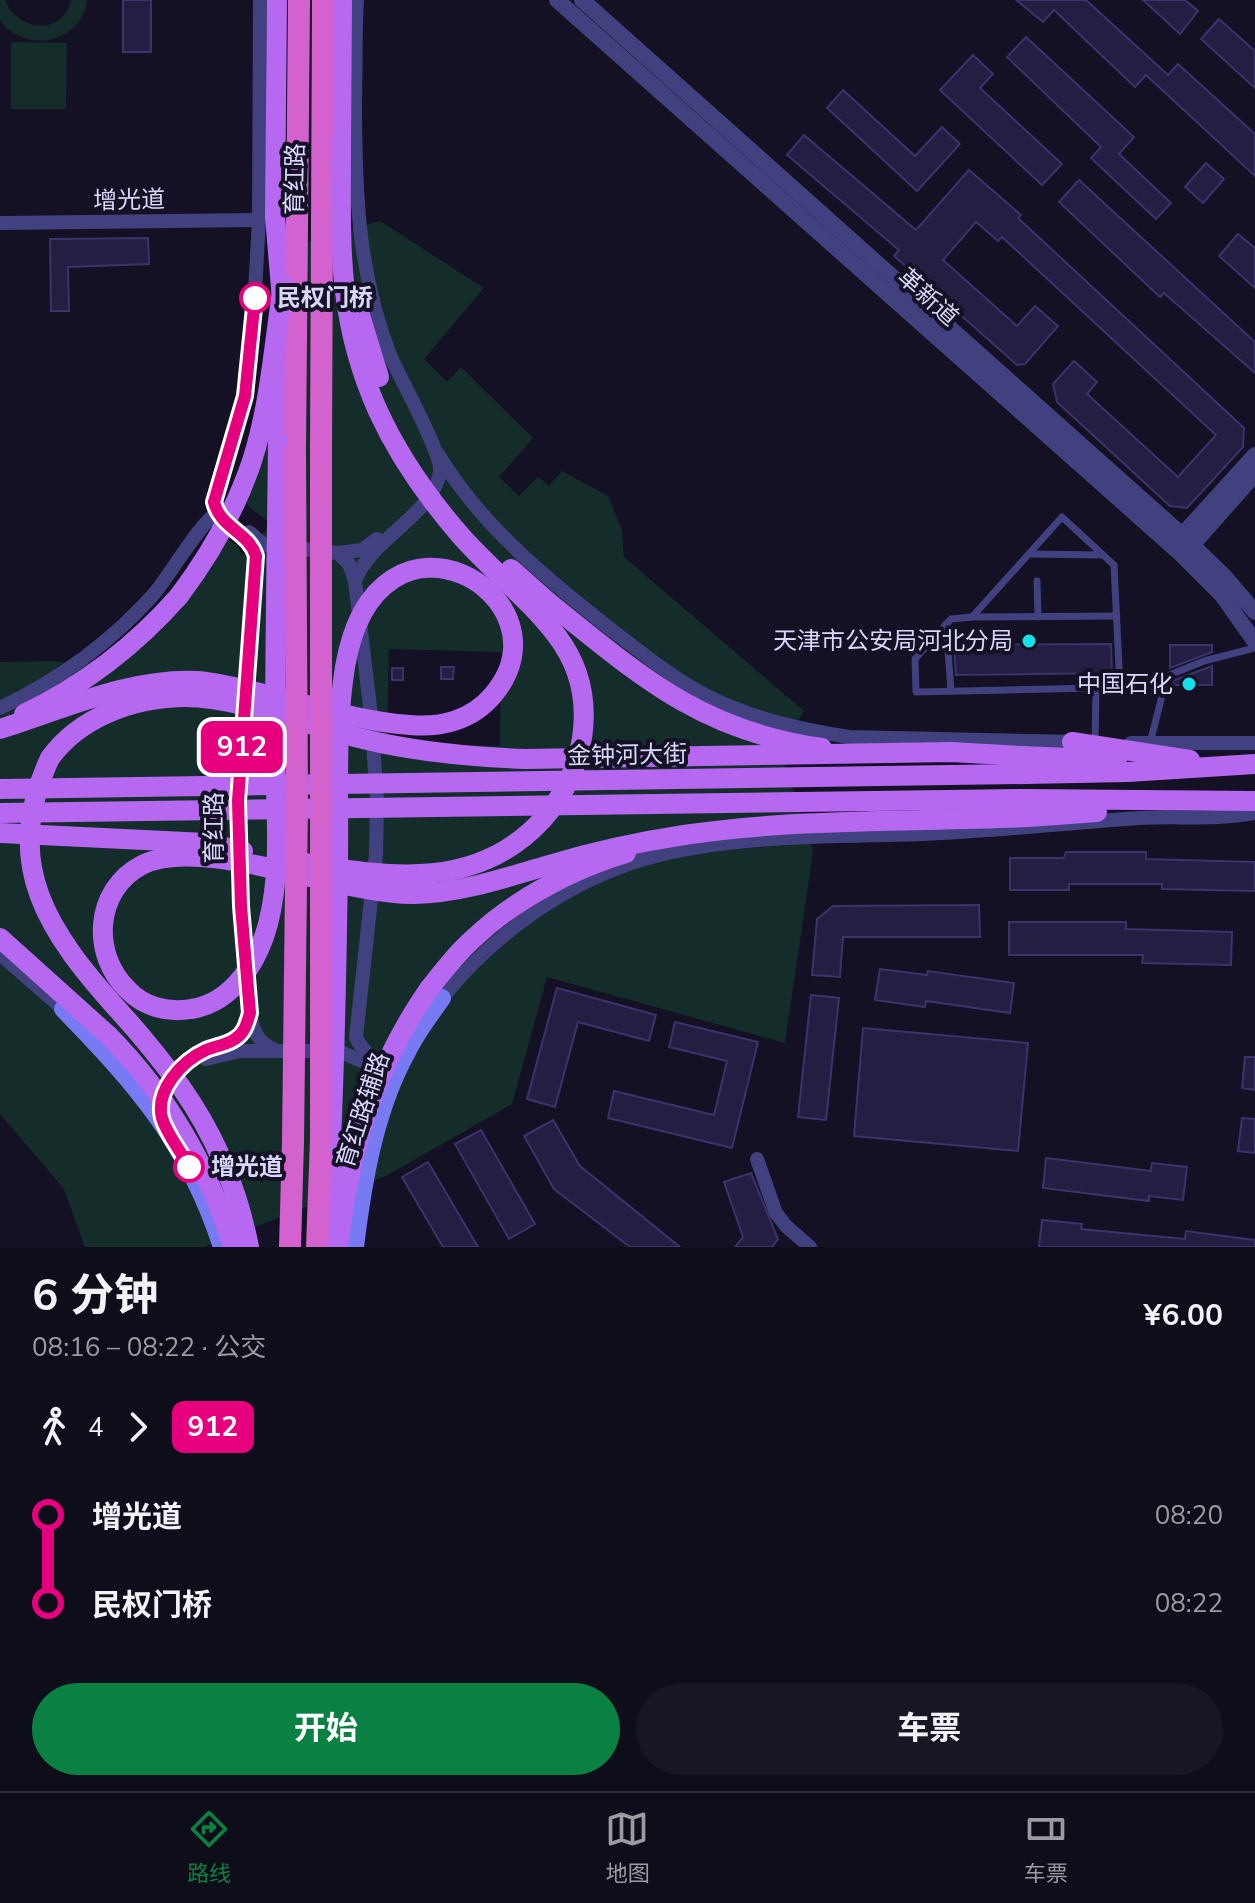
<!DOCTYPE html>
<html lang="zh">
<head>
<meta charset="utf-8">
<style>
  :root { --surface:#0e0d1a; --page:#171623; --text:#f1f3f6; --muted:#9b9ca2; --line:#2e2d39; --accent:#0b8043 }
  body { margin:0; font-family:"Nunito Sans","Noto Sans SC",sans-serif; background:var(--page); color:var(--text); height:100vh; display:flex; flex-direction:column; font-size:30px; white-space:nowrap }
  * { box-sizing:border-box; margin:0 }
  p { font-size:26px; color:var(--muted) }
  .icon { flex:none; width:44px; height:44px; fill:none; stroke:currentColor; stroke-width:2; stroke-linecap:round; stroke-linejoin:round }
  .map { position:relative; height:1247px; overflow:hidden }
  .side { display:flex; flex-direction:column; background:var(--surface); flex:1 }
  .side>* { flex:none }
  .badge { padding:0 16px; border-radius:12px; font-size:28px; line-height:52px }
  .map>.badge { position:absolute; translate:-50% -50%; box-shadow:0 0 0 4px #fff }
  .legs { display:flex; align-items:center; gap:12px; height:88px; padding:0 32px; font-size:26px }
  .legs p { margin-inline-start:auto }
  .head { display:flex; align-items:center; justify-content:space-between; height:136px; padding:0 32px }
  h1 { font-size:44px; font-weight:700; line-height:60px }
  .primary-button { display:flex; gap:16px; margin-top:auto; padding:16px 32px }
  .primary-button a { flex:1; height:92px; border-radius:48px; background:var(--accent); color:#fff; font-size:32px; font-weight:700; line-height:92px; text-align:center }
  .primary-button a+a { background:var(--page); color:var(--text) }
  ul { padding:0 32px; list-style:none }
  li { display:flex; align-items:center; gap:28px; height:88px; font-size:30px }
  li i { display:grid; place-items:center; width:12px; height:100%; margin:0 10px; background:currentColor }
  li i::after { content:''; width:20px; height:20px; margin:-10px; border:6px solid; border-radius:50%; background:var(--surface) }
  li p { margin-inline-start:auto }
  li:first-child i { background:linear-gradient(#0000 50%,currentColor 0) }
  li:last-child i { background:linear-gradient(currentColor 50%,#0000 0) }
  .tab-bar { display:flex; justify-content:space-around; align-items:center; height:112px; border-top:2px solid var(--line); background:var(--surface); font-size:22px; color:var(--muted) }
  .tab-bar a { display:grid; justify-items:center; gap:4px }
  .tab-bar .on { color:var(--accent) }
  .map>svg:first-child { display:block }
  .green { fill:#142d2b; fill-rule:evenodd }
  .building { fill:#241e43; stroke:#3b336c; stroke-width:2 }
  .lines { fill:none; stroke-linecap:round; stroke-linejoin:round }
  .service { stroke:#40417e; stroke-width:7 }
  .minor { stroke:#40417e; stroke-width:14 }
  .tertiary { stroke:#40417e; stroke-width:16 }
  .secondary { stroke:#777af2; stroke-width:18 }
  .primary { stroke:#b668f1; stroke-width:20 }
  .trunk { stroke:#d362ce; stroke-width:22 }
  .primary-bridge { stroke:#b668f1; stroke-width:20 }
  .trunk-bridge { stroke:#d362ce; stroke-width:22 }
  .line-1-casing { stroke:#fff; stroke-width:18 }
  .line-1 { stroke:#e6007e; stroke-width:12 }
  .stop-1-dot { fill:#fff; stroke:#e6007e; stroke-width:4 }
  .poi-dot { fill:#16dfe9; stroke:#131123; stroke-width:3 }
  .labels { text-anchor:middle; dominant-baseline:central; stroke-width:8; stroke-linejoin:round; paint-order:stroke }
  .street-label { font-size:24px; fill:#d9d7fb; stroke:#131123 }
  .stop-label { font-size:24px; font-weight:bold; fill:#d9d7fb; stroke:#131123; text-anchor:start }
  .poi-label { font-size:24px; fill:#d9d7fb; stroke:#131123; text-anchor:end }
</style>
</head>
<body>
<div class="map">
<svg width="1255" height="1247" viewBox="0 0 1255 1247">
  <rect width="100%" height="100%" fill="#131123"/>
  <g class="green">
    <path d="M 0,0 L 5,0 C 17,31 63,37 71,0 L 87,0 C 83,38 37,53 8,29 C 5,27 1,23 0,19 C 0,14 0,6 0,0 Z"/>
    <path d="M 11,42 L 67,43 L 66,109 L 11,109 Z"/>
    <path d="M 380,221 L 484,288 L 424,359 L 447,382 L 461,367 L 533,438 L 499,477 L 519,496 L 538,477 L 549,486 L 562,471 L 608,496 L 622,530 L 624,557 L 804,711 L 779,747 L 813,852 L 785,1043 L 547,977 L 512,1104 L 386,1176 L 204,1247 L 85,1247 L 64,1189 L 0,1114 L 0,662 L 51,661 L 91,664 L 124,640 L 225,538 L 237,545 L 242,555 L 272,524 L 249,507 L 238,489 L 255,437 L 270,323 L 273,252 ZM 389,649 L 501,652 L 500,746 L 387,744 Z"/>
  </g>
  <g class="building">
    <rect x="123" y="0" width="28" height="52"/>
    <path d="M 1016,0 L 1086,0 L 1168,75 L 1178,64 L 1255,134 L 1255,176 L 1146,75 L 1135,87 L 1054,10 L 1043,22 Z"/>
    <path d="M 1143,0 L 1185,0 L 1198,11 L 1180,34 Z"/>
    <path d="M 1219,19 L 1255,51 L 1255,88 L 1201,39 Z"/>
    <path d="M 1026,37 L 1134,137 L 1119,154 L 1171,203 L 1156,219 L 1091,158 L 1101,147 L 1007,57 Z"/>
    <path d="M 973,55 L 993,74 L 980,88 L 1062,164 L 1042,185 L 940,90 Z"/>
    <path d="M 843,90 L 915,156 L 942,127 L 960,144 L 917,191 L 827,108 Z"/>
    <path d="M 804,135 L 916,230 L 969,170 L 1021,215 L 1018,218 L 1244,428 L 1243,447 L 1187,508 L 1170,506 L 1057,402 L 1053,384 L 1074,361 L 1097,382 L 1087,394 L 1178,477 L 1216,435 L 1002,237 L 998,241 L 976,222 L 943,260 L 1017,326 L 1035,306 L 1058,326 L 1025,364 L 1017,365 L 894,256 L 899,250 L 787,155 Z"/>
    <path d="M 1206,163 L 1224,179 L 1203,203 L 1185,187 Z"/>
    <path d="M 1079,180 L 1255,342 L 1255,373 L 1164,293 L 1160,297 L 1059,202 Z"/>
    <path d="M 1238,234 L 1255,248 L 1255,288 L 1219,256 Z"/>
    <path d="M 148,238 L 149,264 L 68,267 L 69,311 L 51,311 L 50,239 Z"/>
    <path d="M 1111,644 L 1112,673 L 956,675 L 954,645 Z"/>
    <path d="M 1170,645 L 1212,645 L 1212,652 L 1170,668 Z"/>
    <path d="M 1212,666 L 1212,685 L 1171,685 L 1172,681 Z"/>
    <path d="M 441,667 L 454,667 L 453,679 L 441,679 Z"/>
    <rect x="392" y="668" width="11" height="12"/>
    <path d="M 1066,852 L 1146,852 L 1146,859 L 1255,862 L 1255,891 L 1162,889 L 1162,884 L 1069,884 L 1069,890 L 1010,890 L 1010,858 L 1064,858 Z"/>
    <path d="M 979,905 L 980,937 L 843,937 L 840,977 L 812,975 L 817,919 L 833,906 Z"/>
    <path d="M 1009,922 L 1126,922 L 1126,929 L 1232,932 L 1231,965 L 1142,963 L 1143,955 L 1009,955 Z"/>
    <path d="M 880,969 L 927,975 L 928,971 L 1014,983 L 1010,1013 L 926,1001 L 925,1007 L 875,1000 Z"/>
    <path d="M 557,988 L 656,1015 L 649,1041 L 578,1022 L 555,1107 L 527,1099 Z"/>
    <path d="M 811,995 L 839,998 L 826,1120 L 798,1117 Z"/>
    <path d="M 675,1022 L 758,1042 L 732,1148 L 608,1118 L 614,1091 L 714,1115 L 727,1061 L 669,1047 Z"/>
    <path d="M 863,1028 L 1028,1043 L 1018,1151 L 854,1136 Z"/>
    <path d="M 1245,1057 L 1255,1057 L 1255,1090 L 1242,1088 Z"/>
    <path d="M 1242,1118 L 1255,1119 L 1255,1153 L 1238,1151 Z"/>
    <path d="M 553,1120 L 580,1166 L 680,1247 L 630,1247 L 554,1189 L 524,1136 Z"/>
    <path d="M 481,1130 L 535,1224 L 509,1239 L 455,1144 Z"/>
    <path d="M 1046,1158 L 1151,1171 L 1152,1163 L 1187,1167 L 1183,1200 L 1149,1196 L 1149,1201 L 1043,1188 Z"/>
    <path d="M 428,1162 L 478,1247 L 443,1247 L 402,1177 Z"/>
    <path d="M 751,1173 L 778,1239 L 772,1247 L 735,1247 L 743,1237 L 724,1182 Z"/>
    <path d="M 1042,1220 L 1082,1224 L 1081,1229 L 1185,1239 L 1186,1231 L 1255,1240 L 1255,1247 L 1039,1247 Z"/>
  </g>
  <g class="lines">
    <g class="service">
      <path d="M 1029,554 L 1103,555"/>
      <path d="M 1037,581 L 1038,617"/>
      <path d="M 972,617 L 1117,616"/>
      <path d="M 946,624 L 951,691"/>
      <path d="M 1095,743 L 1096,688 L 1120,688 L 1114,565 L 1062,517 L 972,617 L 951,619 L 915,659 L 916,692 L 1096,688"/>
      <path d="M 1150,743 L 1167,676 L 1204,661 L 1255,648"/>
    </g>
    <g class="minor">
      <path d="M 0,223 L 259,220"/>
      <path d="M 438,454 C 481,526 548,580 613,631 C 642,653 671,677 703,694 C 749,718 798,729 849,737 L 1079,742"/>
      <path d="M 249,532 L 264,545 L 338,553 L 349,564 L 355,581 L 371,715 L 377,800 L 376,854 L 356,1037 C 362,1053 377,1059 385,1074"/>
      <path d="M 338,553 L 362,550 L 377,539"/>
      <path d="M 355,581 C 370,539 433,515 440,472 C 443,454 400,379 390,355 C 357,270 355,187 355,98 C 356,65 355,32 357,0"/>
      <path d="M 0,708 C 59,680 109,644 153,595 C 168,578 202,520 217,513 L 226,514"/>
      <path d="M 1131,743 L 1255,743"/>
      <path d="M 0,954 L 63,1009"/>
      <path d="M 442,998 C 494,934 564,883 644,859 C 733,834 830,837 922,834 C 995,831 1067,823 1140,818 C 1178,816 1218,820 1255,813"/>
      <path d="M 250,1013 C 253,1031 257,1042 275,1050"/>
      <path d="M 206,1059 L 240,1051 L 338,1051 L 369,1064"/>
      <path d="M 170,1082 L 179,1068 L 191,1059 L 204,1051 L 234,1040 L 243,1031 L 250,1013 L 241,906 L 238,801 L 256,556 C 249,532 220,528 214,502 L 238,426 L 252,344 L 259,220 L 260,0"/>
      <path d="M 757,1159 L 776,1213 L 786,1226 L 810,1247"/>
    </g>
    <g class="tertiary">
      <path d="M 557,0 L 1182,555 L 1221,594 L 1255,642"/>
      <path d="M 582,0 L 1182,535 L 1225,577 L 1255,612"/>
      <path d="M 1175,543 L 1255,455"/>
      <path d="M 1187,551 L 1255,474"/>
    </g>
    <g class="secondary">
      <path d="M 63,1009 C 138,1086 188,1143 222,1247"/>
      <path d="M 355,1247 C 363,1181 375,1109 408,1050 C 417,1032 430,1015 442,998"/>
    </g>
    <g class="primary">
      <path d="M 277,0 L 275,216 L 282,300"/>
      <path d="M 341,145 L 342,0"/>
      <path d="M 278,441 L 282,348"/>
      <path d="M 547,601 C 639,675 700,731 822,748"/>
      <path d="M 24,714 C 84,685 135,646 179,596"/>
      <path d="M 1072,742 L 1190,760"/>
      <path d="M 1022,756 L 1117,760"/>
      <path d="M 1025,774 L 1128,772 L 1255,764"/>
      <path d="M 1025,799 L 1255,801"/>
      <path d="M 1029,817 L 1097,812"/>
      <path d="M 0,938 L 109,1036"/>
      <path d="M 429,989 C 443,971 457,953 474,938 C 515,899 573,869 626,853"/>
      <path d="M 331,1141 L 333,1239"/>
    </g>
    <g class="trunk">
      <path d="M 321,446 L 323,0"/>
      <path d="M 295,452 L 299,0"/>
      <path d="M 290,1247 L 293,1142"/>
      <path d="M 317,1247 L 321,1140"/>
    </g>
    <g class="primary-bridge">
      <path d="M 359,312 L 379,377"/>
      <path d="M 278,441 C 277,542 275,643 275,744 C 275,802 283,867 268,924 C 258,962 232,1003 191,1009 C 168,1013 144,1007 128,990 C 91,955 94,890 142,865 C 202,835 342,895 414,894 C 460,893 505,878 549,865 C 593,852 638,842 684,835 C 798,818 914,822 1029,817"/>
      <path d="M 511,569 L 547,601"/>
      <path d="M 179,596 C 210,555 235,511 252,461 C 270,405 274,344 283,285"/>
      <path d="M 0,729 C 64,709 129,678 197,681 C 217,682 236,688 256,692 C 307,704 357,721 410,725 C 441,728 472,720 493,695 C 576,597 377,480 345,667 C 335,729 339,795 338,858 C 337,952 335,1046 331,1141"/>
      <path d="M 0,789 L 1025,774"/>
      <path d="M 0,813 L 1025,799"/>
      <path d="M 0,833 L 206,843 L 243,851"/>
      <path d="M 306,863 C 391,878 478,890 543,819 C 588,768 600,693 557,636 C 529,599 492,571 461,536 C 428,498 399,457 378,411 C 336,318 341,243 341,145"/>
      <path d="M 109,1036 C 167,1095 209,1168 233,1247"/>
      <path d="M 249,1247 C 238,1190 214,1134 181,1087 C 162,1061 141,1035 120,1012 C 49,933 0,865 50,758 C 80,717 133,698 183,697 C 233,696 308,725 359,738 C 414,752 470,757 526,759 L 951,752 L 1022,756"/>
      <path d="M 338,1247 C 349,1152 374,1068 429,989"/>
    </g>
    <g class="trunk-bridge">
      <path d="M 321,1140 C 322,909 319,678 321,446"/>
      <path d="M 293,1142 L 297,802 L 295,452"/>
    </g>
  </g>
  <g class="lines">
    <defs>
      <path id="line-1" d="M 189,1167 C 181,1151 167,1135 162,1118 C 155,1090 182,1061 206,1050 C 215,1046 227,1045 235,1039 C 245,1033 247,1023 250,1013 L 241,906 L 238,801 L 256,556 C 249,532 220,528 214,502 L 245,396 L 255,298"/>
    </defs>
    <use href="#line-1" class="line-1-casing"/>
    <use href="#line-1" class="line-1"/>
  </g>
  <g class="stop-1-dot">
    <circle cx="255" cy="298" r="14"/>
    <circle cx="189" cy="1167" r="14"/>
  </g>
  <g class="poi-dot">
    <circle cx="1029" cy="641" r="8"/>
    <circle cx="1189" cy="684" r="8"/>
  </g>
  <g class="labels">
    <g class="street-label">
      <text transform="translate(295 179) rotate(-89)">育红路</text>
      <text transform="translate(129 200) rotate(-1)">增光道</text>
      <text transform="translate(928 297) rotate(42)">革新道</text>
      <text transform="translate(627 755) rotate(-1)">金钟河大街</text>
      <text transform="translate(214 828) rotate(-90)">育红路</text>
      <text transform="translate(363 1110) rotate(-72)">育红路辅路</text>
    </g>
    <g class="stop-label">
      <text x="277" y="298">民权门桥</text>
      <text x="211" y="1167">增光道</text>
    </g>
    <g class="poi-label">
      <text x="1013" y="641">天津市公安局河北分局</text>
      <text x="1173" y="684">中国石化</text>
    </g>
  </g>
</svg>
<b class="badge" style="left:242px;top:747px;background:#e6007e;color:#fff">912</b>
</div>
<section class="side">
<div class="head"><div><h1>6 分钟</h1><p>08:16 – 08:22 · 公交</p></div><b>¥6.00</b></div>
<div class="legs"><svg class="icon" aria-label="walk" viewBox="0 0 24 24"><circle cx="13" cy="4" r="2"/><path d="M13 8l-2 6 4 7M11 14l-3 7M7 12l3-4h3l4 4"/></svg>4<svg class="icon" aria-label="forward" viewBox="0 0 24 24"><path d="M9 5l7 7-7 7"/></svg><b class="badge" style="background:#e6007e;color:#fff">912</b></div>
<ul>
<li><i style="color:#e6007e"></i><b>增光道</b><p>08:20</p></li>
<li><i style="color:#e6007e"></i><b>民权门桥</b><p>08:22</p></li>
</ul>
<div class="primary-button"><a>开始</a><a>车票</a></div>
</section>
<nav class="tab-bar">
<a class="on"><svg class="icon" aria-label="directions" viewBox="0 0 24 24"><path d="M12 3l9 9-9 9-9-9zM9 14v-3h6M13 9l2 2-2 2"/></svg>路线</a>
<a><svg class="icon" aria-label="map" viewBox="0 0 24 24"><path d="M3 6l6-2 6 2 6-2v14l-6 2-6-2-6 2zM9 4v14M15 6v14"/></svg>地图</a>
<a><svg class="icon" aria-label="tickets" viewBox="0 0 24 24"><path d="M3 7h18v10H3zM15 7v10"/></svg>车票</a>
</nav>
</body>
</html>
